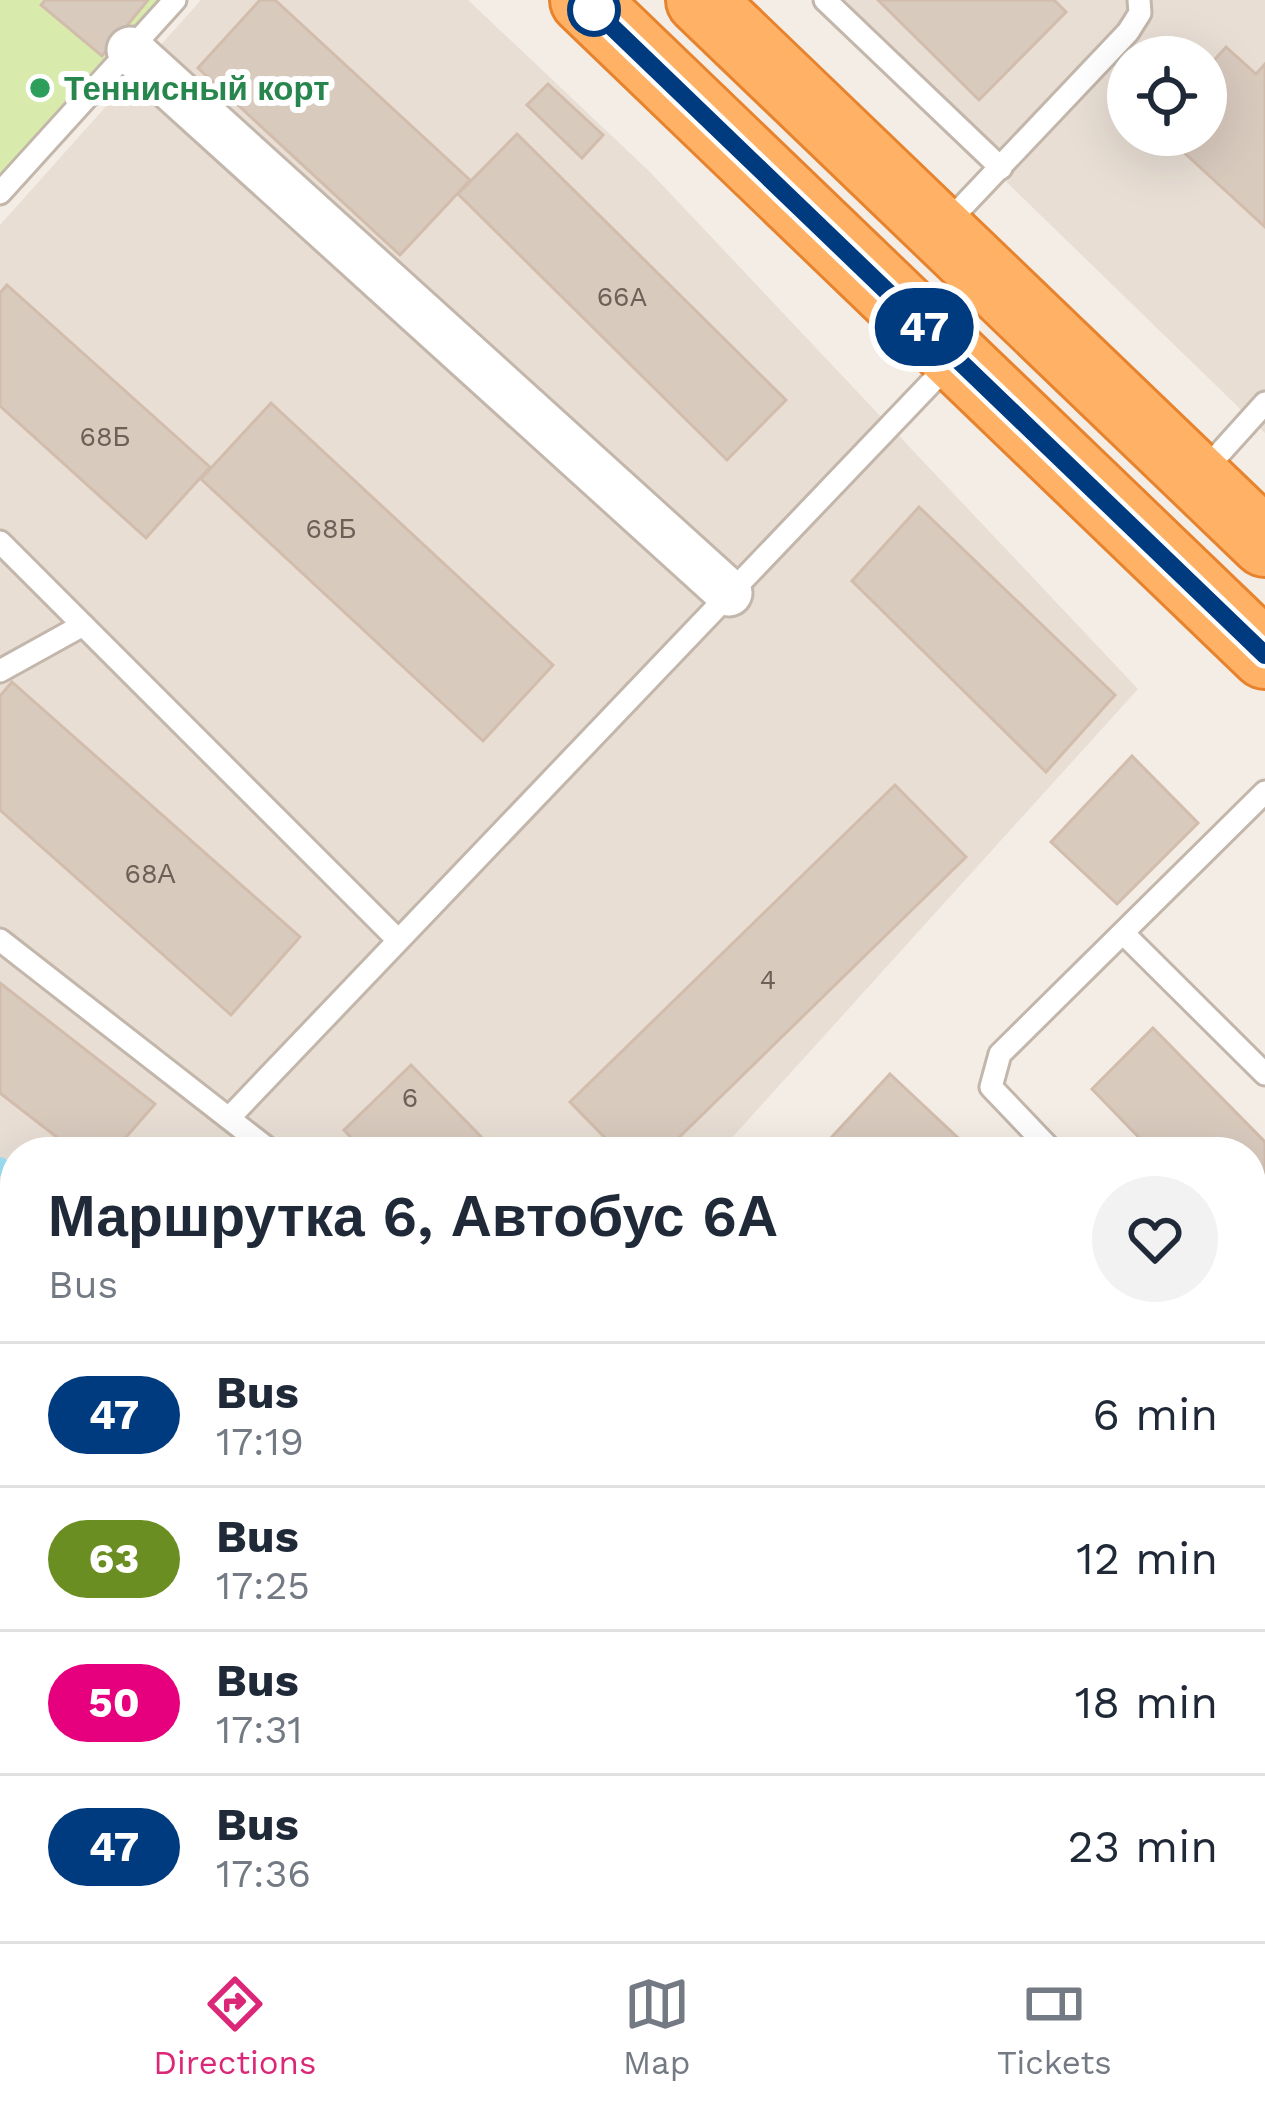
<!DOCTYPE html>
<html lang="en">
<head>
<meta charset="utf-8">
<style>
  :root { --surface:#fff; --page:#f2f2f3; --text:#1f2937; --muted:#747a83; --line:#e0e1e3; --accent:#db2777 }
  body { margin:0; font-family:"Work Sans",sans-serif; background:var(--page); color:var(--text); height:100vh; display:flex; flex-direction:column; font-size:45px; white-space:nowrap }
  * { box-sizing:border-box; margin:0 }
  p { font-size:39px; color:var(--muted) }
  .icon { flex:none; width:66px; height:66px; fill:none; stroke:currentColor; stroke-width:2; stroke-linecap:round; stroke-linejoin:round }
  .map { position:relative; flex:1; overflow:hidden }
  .panel { position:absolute; left:0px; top:1137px; width:1266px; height:804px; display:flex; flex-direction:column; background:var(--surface); border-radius:48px 48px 0 0; box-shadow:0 12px 48px #0002 }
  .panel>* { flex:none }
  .badge { padding:0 24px; border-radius:39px; font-size:42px; line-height:78px }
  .fabs { position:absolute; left:1107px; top:36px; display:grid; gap:24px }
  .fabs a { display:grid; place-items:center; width:120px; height:120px; border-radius:50%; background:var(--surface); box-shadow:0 12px 48px #0002; font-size:60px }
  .map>.badge { position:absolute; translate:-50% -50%; box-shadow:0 0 0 6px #fff }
  .round { display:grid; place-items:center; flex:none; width:126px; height:126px; border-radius:63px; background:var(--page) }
  .head { display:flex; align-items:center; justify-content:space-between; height:204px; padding:0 48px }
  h1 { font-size:57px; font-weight:600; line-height:90px }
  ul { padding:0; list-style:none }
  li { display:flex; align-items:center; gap:36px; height:144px; padding:0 48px; border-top:3px solid var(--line) }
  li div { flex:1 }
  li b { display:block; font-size:45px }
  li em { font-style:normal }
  li .badge { min-width:132px; font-weight:700; text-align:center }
  .tab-bar { display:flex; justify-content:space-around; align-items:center; height:168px; border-top:3px solid var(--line); background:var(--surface); font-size:33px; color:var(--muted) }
  .tab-bar a { display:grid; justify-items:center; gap:6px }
  .tab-bar .current { color:var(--accent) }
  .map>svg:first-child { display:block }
  .residential { fill:#e8ded4; fill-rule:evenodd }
  .green { fill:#d9ebac }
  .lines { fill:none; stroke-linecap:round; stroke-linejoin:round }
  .stream { stroke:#9ee0f5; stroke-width:16 }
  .building { fill:#d9cabe; stroke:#d2bdad; stroke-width:3 }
  .lane-casing { stroke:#c3b6ab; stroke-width:27 }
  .street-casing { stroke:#c3b6ab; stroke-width:51 }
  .highway-casing { stroke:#e7832d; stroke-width:72 }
  .lane { stroke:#fff; stroke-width:21 }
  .street { stroke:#fff; stroke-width:45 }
  .highway { stroke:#ffb266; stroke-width:66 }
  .line-casing { stroke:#fff; stroke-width:27 }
  .line { stroke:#003b80; stroke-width:18 }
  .stop-dot { fill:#fff; stroke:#003b80; stroke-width:6 }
  .leisure-dot { fill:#2e9e5b; stroke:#fff; stroke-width:4.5 }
  .labels { text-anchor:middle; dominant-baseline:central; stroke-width:12; stroke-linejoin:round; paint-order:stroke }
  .number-label { font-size:27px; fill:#6c6057 }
  .leisure-label { font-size:33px; font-weight:bold; fill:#27864d; stroke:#fff; text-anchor:start }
</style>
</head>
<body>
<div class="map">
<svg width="1265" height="1941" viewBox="0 0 1265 1941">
  <rect width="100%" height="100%" fill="#f4ede6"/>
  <g class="residential">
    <path d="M 201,0 L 468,0 L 650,172 L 1138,689 L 719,1152 L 15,1152 L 15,1926 L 897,1926 L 918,1941 L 0,1941 L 0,225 Z"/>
    <path d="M 819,0 L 1265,0 L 1265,433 ZM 1128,57 L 1206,57 L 1206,135 L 1128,135 Z"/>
  </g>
  <path class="green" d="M 0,0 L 161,0 L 0,177 Z"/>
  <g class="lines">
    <g class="stream">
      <path d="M 0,1165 L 15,1177"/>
      <path d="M 1018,1926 L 1039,1941"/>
    </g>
  </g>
  <g class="building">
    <path d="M 45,0 L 148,0 L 102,56 L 41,5 Z"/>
    <path d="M 260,0 L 275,0 L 470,180 L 400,255 L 198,68 Z"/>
    <path d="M 878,0 L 1054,0 L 1066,12 L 979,100 Z"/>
    <path d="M 1226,47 L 1256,74 L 1265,64 L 1265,227 L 1165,135 L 1206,135 L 1206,69 Z"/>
    <path d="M 548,84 L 603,135 L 582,158 L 527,105 Z"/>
    <path d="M 517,134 L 786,400 L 727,460 L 458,194 Z"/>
    <path d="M 7,285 L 210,467 L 146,538 L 0,406 L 0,293 Z"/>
    <path d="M 271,403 L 553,665 L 483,741 L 201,479 Z"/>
    <path d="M 919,507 L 1115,695 L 1046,772 L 852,581 Z"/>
    <path d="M 12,682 L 300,937 L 231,1015 L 0,810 L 0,696 Z"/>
    <path d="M 1132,756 L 1198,823 L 1117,904 L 1051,842 Z"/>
    <path d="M 895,785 L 966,857 L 664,1152 L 619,1152 L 570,1102 Z"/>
    <path d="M 0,983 L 155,1104 L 113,1152 L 76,1152 L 0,1093 Z"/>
    <path d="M 1153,1028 L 1265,1142 L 1265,1266 L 1251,1252 L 1251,1152 L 1153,1152 L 1092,1089 Z"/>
    <path d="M 411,1065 L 496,1152 L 365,1152 L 344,1130 Z"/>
    <path d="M 890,1074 L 971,1150 L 968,1152 L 818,1152 Z"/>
    <path d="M 1265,1378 L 1265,1618 L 1251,1603 L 1251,1392 Z"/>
    <path d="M 0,1767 L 15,1781 L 15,1850 L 0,1866 Z"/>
    <path d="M 190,1926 L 305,1926 L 314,1933 L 307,1941 L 176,1941 Z"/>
    <path d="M 356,1926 L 395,1926 L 383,1941 L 374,1941 Z"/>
    <path d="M 484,1926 L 538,1926 L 556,1941 L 471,1941 Z"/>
    <path d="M 564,1926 L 625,1926 L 614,1941 L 564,1941 L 557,1936 Z"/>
    <path d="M 757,1926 L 856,1926 L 870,1937 L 776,1941 Z"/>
  </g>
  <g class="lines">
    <defs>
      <g id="lane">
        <path d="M 825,0 L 1001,168"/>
        <path d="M 0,193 L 175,0"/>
        <path d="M 946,224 L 1128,32 L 1140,13 L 1139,0"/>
        <path d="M 1201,474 L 1265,403"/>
        <path d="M 0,542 L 398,940"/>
        <path d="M 0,671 L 83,625"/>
        <path d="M 1123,933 L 1265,1074"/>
        <path d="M 0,940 L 272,1152"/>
        <path d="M 229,1118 L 951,362"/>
        <path d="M 1053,1152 L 991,1087 L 1000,1054 L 1265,792"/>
        <path d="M 0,1406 L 15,1390"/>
        <path d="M 1251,1889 L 1265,1902"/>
      </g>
      <g id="street">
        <path d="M 130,50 L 729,593"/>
        <path d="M 0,1240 L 15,1252"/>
        <path d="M 945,1926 L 966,1941"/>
        <path d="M 47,1941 L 62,1926"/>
      </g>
      <g id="highway">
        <path d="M 584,0 L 1265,655"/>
        <path d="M 700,0 L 1265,543"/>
      </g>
    </defs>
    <use href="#lane" class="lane-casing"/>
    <use href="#street" class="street-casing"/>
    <use href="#highway" class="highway-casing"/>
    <use href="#lane" class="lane"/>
    <use href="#street" class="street"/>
    <use href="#highway" class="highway"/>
  </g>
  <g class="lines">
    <defs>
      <path id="line" d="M 584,0 L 1265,655"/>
    </defs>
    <use href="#line" class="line-casing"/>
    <use href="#line" class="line"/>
  </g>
  <circle class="stop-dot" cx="594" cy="10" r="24"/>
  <circle class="leisure-dot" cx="40" cy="88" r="12"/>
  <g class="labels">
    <g class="number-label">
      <text x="622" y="297">66A</text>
      <text x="105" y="437">68Б</text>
      <text x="331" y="529">68Б</text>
      <text x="150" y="874">68А</text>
      <text x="768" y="980">4</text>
      <text x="410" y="1098">6</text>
    </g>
    <g class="leisure-label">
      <text x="64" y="88">Теннисный корт</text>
    </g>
  </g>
</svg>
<div class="fabs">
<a><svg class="icon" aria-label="locate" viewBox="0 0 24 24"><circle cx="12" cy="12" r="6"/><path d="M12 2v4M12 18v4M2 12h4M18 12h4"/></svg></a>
</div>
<b class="badge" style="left:924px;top:327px;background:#003b80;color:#fff">47</b>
<section class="panel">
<div class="head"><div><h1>Маршрутка 6, Автобус 6А</h1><p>Bus</p></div><a class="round"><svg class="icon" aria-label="heart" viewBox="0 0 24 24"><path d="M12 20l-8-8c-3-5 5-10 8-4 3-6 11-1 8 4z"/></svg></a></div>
<ul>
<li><span class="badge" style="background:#003b80;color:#fff">47</span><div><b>Bus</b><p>17:19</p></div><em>6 min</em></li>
<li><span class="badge" style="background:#6b8e23;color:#fff">63</span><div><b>Bus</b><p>17:25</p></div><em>12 min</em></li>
<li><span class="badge" style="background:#e6007e;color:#fff">50</span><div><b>Bus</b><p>17:31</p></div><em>18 min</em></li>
<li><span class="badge" style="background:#003b80;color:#fff">47</span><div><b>Bus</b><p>17:36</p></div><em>23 min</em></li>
</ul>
</section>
</div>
<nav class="tab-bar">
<a class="current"><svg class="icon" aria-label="directions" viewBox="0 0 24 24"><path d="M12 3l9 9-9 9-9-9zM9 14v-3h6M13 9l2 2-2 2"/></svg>Directions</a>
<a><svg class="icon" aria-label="map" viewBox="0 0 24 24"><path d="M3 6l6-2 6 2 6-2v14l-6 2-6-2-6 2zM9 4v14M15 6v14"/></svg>Map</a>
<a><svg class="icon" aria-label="tickets" viewBox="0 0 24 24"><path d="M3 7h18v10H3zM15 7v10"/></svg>Tickets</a>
</nav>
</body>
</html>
